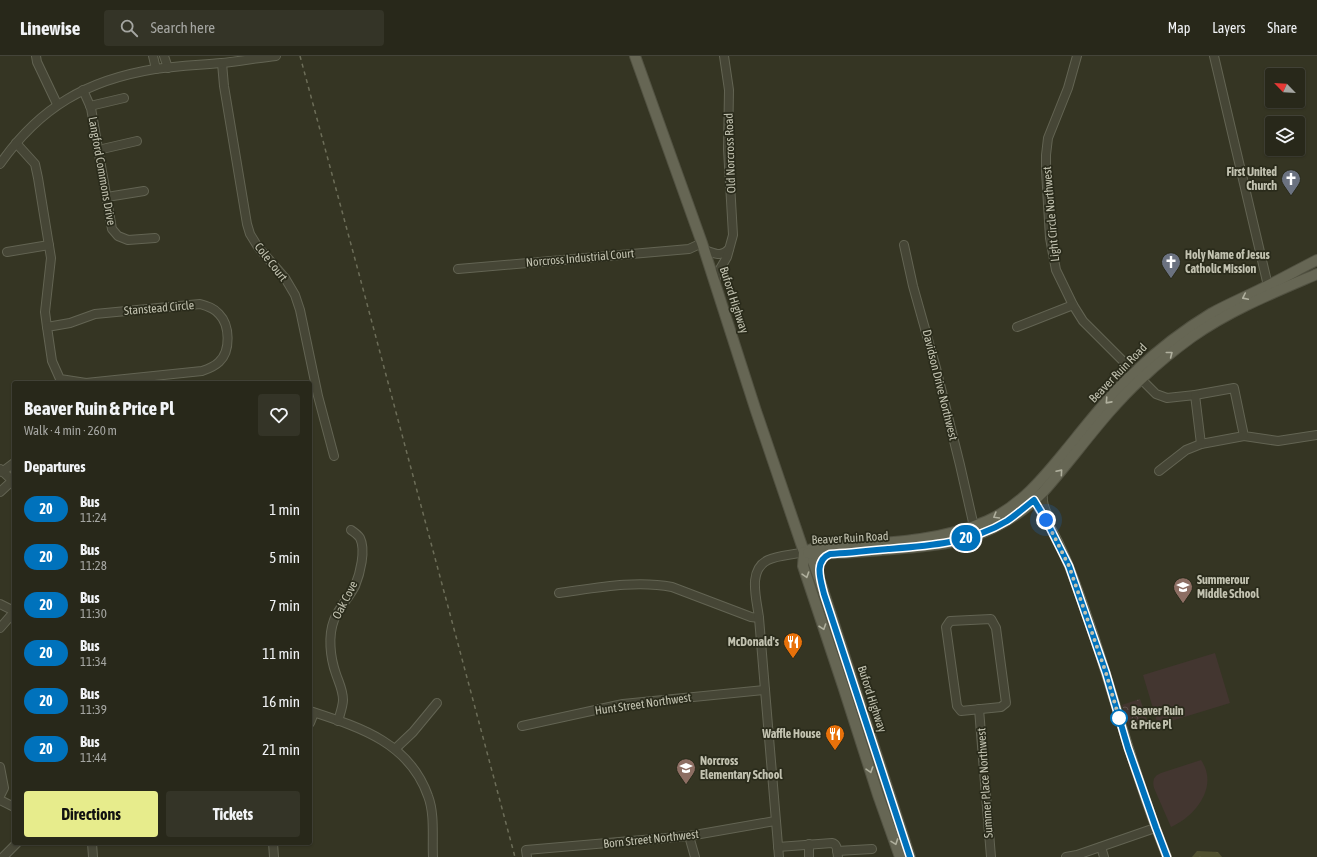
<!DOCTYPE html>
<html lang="en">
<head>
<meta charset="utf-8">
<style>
  :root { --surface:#28281a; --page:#343427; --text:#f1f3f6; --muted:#a5a6a2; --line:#444439; --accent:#e7ec8c }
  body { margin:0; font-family:"Asap Condensed",sans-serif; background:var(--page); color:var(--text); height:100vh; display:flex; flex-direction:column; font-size:15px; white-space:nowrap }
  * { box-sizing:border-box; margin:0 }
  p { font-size:13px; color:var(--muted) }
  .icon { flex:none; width:22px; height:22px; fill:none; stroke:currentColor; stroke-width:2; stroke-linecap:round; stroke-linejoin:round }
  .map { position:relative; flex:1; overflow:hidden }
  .details { position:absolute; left:12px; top:325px; width:300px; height:464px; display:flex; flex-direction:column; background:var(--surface); border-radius:4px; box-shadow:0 1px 3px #0004,0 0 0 1px var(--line) }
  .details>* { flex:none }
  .badge { padding:0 8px; border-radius:13px; font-size:14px; line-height:26px }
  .needle { width:26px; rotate:295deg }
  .controls { position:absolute; left:1265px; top:12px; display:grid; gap:8px }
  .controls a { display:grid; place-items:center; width:40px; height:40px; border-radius:4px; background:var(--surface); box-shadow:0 1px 3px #0004,0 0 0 1px var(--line); font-size:20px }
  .you { position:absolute; width:20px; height:20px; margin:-10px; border:3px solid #fff; border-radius:50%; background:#1a73e8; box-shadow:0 0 0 6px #1a73e833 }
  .map>.badge { position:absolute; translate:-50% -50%; box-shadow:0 0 0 2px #fff }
  h2 { padding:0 12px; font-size:15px; line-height:36px }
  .round { display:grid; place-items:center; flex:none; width:42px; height:42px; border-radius:4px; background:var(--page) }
  .summary { display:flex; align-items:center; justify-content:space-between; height:68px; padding:0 12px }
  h1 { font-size:19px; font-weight:700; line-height:30px }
  .primary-button { display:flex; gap:8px; margin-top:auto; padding:8px 12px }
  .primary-button a { flex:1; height:46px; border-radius:4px; background:var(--accent); color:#111; font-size:16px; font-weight:700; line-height:46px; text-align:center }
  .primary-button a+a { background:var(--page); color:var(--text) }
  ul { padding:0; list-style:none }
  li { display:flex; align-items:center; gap:12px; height:48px; padding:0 12px }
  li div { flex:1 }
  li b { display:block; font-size:15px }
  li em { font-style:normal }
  li .badge { min-width:44px; font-weight:700; text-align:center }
  header { display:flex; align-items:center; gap:24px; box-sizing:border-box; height:56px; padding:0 20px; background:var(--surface); border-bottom:1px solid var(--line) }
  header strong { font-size:19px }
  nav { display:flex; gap:22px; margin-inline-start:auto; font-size:14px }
  .search { width:280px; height:36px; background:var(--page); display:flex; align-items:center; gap:10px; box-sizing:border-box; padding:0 14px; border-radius:4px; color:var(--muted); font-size:15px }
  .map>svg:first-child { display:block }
  .forest { fill:url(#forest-crowns) }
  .pitch { fill:#433630 }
  .water { fill:url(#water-ripples) }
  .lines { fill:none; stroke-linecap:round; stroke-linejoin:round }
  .minor-casing { stroke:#636453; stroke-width:10 }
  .major-casing { stroke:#525242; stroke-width:12 }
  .minor { stroke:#464636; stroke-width:8 }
  .major { stroke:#666654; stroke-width:10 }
  .rail { stroke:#6c6d58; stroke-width:1.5; stroke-dasharray:4 4; stroke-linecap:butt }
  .oneway { stroke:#b0b09e }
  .line-casing { stroke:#fff; stroke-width:9 }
  .line { stroke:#0072bc; stroke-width:6 }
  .walk { stroke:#c2c2b0; stroke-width:4; stroke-dasharray:0 7.2 }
  .stop-dot { fill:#fff; stroke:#0072bc; stroke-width:2 }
  .labels { text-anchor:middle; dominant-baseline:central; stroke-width:3.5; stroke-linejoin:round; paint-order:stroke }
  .street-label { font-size:12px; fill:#c2c2b0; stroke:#2a2b1b }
  .poi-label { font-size:12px; font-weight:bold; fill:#c2c2b0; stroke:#2a2b1b; text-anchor:end }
  .stop-label { font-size:12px; font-weight:bold; fill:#c2c2b0; stroke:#2a2b1b; text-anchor:start }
</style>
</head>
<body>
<header>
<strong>Linewise</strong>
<div class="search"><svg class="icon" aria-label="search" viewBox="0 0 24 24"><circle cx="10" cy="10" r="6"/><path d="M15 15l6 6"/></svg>Search here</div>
<nav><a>Map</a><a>Layers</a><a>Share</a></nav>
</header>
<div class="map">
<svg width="1317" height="801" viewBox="0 0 1317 801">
  <defs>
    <pattern id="forest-crowns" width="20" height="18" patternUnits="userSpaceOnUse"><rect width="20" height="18" fill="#433630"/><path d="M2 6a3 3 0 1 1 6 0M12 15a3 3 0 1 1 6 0" fill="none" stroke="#5c514b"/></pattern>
    <pattern id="water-ripples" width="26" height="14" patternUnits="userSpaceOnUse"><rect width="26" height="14" fill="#50502f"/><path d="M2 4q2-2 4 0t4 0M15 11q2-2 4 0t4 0" fill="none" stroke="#68684b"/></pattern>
  </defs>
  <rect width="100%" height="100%" fill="#353523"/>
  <path class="forest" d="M 1140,643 L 1148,667 L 1130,673 L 1122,649 Z"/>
  <g class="pitch">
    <path d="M 1215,597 L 1230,647 L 1158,669 L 1143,619 Z"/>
    <path d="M 1201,704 C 1219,730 1196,760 1171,771 L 1154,732 C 1152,724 1154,720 1161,717 Z"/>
  </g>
  <path class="water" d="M 1197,795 L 1218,796 L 1222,801 L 1192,801 Z"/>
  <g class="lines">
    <defs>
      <g id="minor">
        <path d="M 36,0 L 37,6 L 57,48"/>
        <path d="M 153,0 L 156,13"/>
        <path d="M 164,0 L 168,12"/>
        <path d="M 1077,0 L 1068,32 L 1048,82 L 1046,99 L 1046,115 L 1050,182 L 1056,214 L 1073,249 L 1083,265 L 1156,338 L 1167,342 L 1195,339 L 1234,332 L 1244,380 L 1278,385 L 1317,379"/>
        <path d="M 1214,0 L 1269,234"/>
        <path d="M 222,7 L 224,30 L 247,168 L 250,178 L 258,191 L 285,222 L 295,239 L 300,254 L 318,340 L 334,400"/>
        <path d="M 83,34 L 91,52 L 112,173 L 118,180 L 128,184 L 155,182"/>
        <path d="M 90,50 L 124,42"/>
        <path d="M 16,87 L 35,108 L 38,122 L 51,202 L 45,256 L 47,271"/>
        <path d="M 98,94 L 137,85"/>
        <path d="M 0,108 C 40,51 87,24 155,13 C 177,10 200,9 222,7 C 240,5 258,2 276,0"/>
        <path d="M 107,141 L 144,135"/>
        <path d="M 904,189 L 913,230 L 936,312 L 960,409 L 975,475"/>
        <path d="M 704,194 C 715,197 720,202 729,193"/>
        <path d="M 7,196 L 49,189"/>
        <path d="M 458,213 L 689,193 L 702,187"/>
        <path d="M 714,226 L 720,213 L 727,201 L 733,179 L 728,93 L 729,34 L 724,0"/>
        <path d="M 200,248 C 207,250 214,252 219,258 C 230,269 231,295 219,306 C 214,311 208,313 202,315 L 86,327 L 60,323 L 52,305 L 47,271 L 70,267 L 95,258 Z"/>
        <path d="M 1017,271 L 1073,249"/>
        <path d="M 1195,339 L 1201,388"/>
        <path d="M 0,413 L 14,426"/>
        <path d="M 1159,415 L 1186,394 L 1201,388 L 1244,380"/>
        <path d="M 2,416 L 14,407"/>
        <path d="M 1043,435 C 1042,444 1043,451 1048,459"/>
        <path d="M 0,436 L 12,425"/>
        <path d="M 1030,440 C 1062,481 1077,531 1094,580 C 1118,654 1138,729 1167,801"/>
        <path d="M 559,537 C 596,532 635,524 672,531 L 751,561 L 759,562"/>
        <path d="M 0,548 L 14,555"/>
        <path d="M 991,563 L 996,572 L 1006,647 L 1001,651 L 961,655 L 957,650 L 946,571 L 950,565 Z"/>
        <path d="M 0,572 L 14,556"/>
        <path d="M 979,653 L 991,801"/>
        <path d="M 310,655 C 359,671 409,686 428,740 C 435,758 432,782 433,801"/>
        <path d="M 338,665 C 340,658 343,650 343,644 C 343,634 339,627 336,618 C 330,601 328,580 334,564 C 339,551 349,542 355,530 C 360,518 366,494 360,482 C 358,479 354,476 351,474"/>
        <path d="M 310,667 L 314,657"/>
        <path d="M 522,670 L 623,648 L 765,634"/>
        <path d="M 395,693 L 413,676 L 437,647"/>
        <path d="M 0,711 L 4,732 L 0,740"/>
        <path d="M 0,744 L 14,751"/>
        <path d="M 689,780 L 695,801"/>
        <path d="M 92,787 L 93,801"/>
        <path d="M 273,787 L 274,801"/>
        <path d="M 809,788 L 809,801"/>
        <path d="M 778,791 L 832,787 C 838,788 837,796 838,801"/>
        <path d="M 1101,791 L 1104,801"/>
        <path d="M 837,795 L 872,793"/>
        <path d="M 3,801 L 17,787"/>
        <path d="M 527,801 L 526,794 L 689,780 L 775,765"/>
        <path d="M 779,801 L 759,562 C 757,544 747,514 768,504 C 778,499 793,499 804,496"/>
        <path d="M 1066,801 L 1077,799 L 1155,772"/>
      </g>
      <g id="major">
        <path d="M 635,0 L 702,187 L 756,355 L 804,496 L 813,505 L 821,528 L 910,801"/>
        <path d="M 804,496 L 815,492 C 872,487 934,488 987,465 C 1021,450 1045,420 1067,393 C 1089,366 1110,339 1135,316 C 1159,293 1184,274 1212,257 C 1230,247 1250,239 1269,229 C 1285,221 1301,212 1317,204"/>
        <path d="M 804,496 L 803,510 L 843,630 L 878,739 L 900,801"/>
        <path d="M 808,497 C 833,499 857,496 881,494 C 906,492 932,491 957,485 C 989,477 1020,460 1043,436 C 1076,399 1104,357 1141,323 C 1157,308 1174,294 1192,281 C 1230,254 1275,236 1317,218"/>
      </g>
    </defs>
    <use href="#minor" class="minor-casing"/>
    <use href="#major" class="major-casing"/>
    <use href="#minor" class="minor"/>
    <use href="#major" class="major"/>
    <path class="rail" d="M 300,0 L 359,218 L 515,801"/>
  </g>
  <defs><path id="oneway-chevron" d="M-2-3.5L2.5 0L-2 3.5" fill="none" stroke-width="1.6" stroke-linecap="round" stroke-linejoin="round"/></defs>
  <g class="oneway">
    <use href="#oneway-chevron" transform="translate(1245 241) rotate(154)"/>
    <use href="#oneway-chevron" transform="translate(1170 298) rotate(-38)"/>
    <use href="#oneway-chevron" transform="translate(1108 345) rotate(132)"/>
    <use href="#oneway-chevron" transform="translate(1060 416) rotate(-49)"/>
    <use href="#oneway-chevron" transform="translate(996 460) rotate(149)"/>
    <use href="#oneway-chevron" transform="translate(806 519) rotate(72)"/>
    <use href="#oneway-chevron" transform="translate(823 571) rotate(71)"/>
    <use href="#oneway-chevron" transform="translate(870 714) rotate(72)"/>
    <use href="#oneway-chevron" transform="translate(895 786) rotate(70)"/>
  </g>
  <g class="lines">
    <defs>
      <path id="line" d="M 910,801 L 824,538 C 821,525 813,505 830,498 C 849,497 868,495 888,493 C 928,490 971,487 1007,465 C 1016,459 1025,451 1034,444 L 1046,464 L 1069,510 L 1106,617 L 1128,692 L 1156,772 L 1167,801"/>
    </defs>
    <use href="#line" class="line-casing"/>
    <use href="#line" class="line"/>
    <path class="walk" d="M 1046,464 L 1069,510 L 1106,617 L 1119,662"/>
  </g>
  <defs>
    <symbol id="church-pin" viewBox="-11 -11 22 30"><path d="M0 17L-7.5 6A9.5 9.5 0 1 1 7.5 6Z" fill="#6b7280" stroke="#2a2b1b"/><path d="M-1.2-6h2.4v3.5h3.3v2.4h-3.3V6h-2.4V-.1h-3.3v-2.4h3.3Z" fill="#fff"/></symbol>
    <symbol id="school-pin" viewBox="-11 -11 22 30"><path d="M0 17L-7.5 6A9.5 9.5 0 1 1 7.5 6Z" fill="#8d6e63" stroke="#2a2b1b"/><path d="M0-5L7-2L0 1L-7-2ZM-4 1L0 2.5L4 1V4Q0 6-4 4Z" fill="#fff"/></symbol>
    <symbol id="restaurant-pin" viewBox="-11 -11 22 30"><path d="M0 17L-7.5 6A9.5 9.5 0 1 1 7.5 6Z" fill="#e8710a" stroke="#2a2b1b"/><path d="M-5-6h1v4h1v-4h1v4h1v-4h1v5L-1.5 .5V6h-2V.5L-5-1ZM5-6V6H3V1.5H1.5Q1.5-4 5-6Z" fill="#fff"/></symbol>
  </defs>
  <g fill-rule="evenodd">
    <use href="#church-pin" x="1280" y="112" width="22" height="30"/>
    <use href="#church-pin" x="1160" y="195" width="22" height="30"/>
    <use href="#school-pin" x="1172" y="520" width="22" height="30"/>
    <use href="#restaurant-pin" x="782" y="575" width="22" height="30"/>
    <use href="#restaurant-pin" x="824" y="667" width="22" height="30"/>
    <use href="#school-pin" x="675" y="701" width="22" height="30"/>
  </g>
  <circle class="stop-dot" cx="1119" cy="662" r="8"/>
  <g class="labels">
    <g class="street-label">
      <text transform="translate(730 97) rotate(-92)">Old Norcross Road</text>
      <text transform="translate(102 115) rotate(80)">Langford Commons Drive</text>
      <text transform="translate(1051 158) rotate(-95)">Light Circle Northwest</text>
      <text transform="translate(580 202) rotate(-5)">Norcross Industrial Court</text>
      <text transform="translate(271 206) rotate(52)">Cole Court</text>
      <text transform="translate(734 244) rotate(72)">Buford Highway</text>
      <text transform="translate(159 252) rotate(-5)">Stanstead Circle</text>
      <text transform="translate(1118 317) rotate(-46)">Beaver Ruin Road</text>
      <text transform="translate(940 329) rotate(76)">Davidson Drive Northwest</text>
      <text transform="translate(850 482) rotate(-3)">Beaver Ruin Road</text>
      <text transform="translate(345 544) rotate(-63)">Oak Cove</text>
      <text transform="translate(872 643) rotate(72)">Buford Highway</text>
      <text transform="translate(643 648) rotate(-8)">Hunt Street Northwest</text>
      <text transform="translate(985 727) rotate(-94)">Summer Place Northwest</text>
      <text transform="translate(651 783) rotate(-6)">Born Street Northwest</text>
    </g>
    <g class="poi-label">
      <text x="1277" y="116">First United<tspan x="1277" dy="14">Church</tspan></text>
      <text x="1185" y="199" text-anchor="start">Holy Name of Jesus<tspan x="1185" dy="14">Catholic Mission</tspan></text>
      <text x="1197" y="524" text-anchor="start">Summerour<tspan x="1197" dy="14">Middle School</tspan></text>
      <text x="779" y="586">McDonald's</text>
      <text x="821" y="678">Waffle House</text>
      <text x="700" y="705" text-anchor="start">Norcross<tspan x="700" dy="14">Elementary School</tspan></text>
    </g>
    <g class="stop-label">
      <text x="1131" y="655">Beaver Ruin<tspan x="1131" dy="14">&amp; Price Pl</tspan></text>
    </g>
  </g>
</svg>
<div class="controls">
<a><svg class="needle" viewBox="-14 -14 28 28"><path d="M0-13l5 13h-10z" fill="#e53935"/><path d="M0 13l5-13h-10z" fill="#a5a6a2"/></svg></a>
<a><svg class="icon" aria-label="layers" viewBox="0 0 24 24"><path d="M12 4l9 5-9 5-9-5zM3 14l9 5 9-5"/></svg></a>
</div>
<div class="you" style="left:1046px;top:464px"></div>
<b class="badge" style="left:966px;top:482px;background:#0072bc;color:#fff">20</b>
<section class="details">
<div class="summary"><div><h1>Beaver Ruin &amp; Price Pl</h1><p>Walk · 4 min · 260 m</p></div><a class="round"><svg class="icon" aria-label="heart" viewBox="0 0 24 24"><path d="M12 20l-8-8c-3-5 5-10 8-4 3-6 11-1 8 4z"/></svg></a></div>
<h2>Departures</h2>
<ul>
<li><span class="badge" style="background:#0072bc;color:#fff">20</span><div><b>Bus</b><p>11:24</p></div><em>1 min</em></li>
<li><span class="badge" style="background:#0072bc;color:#fff">20</span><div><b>Bus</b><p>11:28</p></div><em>5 min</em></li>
<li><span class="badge" style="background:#0072bc;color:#fff">20</span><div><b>Bus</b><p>11:30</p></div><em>7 min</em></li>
<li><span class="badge" style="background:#0072bc;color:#fff">20</span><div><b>Bus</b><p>11:34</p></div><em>11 min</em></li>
<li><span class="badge" style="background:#0072bc;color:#fff">20</span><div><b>Bus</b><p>11:39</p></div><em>16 min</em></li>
<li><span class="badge" style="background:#0072bc;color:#fff">20</span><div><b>Bus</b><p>11:44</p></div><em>21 min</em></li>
</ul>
<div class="primary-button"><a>Directions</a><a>Tickets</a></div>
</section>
</div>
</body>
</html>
